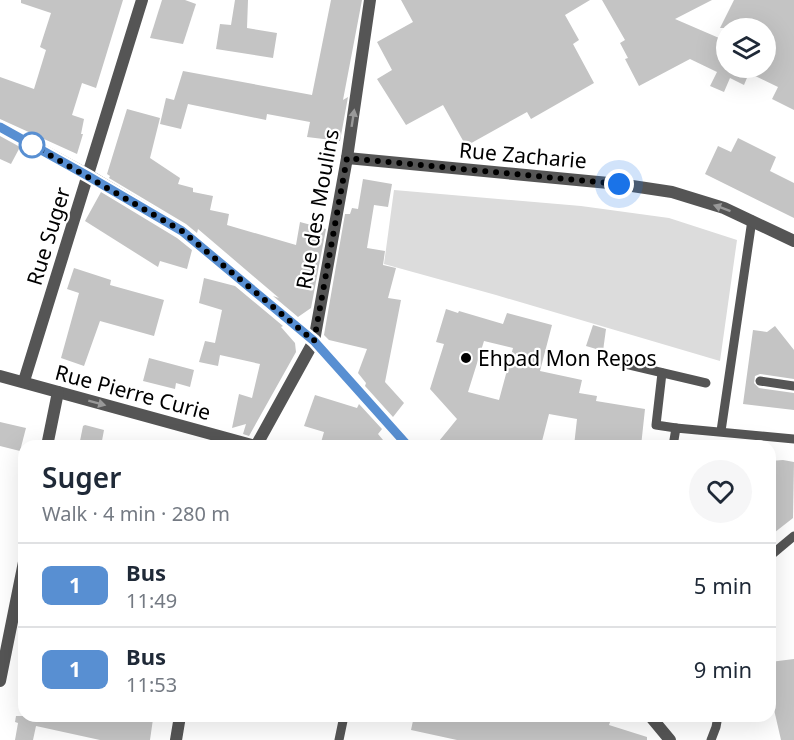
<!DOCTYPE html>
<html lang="en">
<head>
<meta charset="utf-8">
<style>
  :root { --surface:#fff; --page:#f6f6f7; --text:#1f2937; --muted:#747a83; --line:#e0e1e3 }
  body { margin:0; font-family:"Noto Sans",sans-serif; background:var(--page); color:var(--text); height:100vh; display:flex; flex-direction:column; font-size:22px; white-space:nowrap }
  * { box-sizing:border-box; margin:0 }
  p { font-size:20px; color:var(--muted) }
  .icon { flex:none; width:33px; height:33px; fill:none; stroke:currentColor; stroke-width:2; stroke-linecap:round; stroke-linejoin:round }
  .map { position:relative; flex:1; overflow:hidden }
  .drawer { position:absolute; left:18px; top:440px; width:758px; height:282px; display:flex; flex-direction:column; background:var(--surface); border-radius:18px; box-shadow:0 6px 24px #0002 }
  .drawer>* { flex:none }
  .badge { padding:0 12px; border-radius:9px; font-size:21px; line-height:39px }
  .tools { position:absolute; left:716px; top:18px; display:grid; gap:12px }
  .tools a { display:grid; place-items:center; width:60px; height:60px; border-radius:50%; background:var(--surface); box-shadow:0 6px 24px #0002; font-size:30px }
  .you { position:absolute; width:30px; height:30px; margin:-15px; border:4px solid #fff; border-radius:50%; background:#1a73e8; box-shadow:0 0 0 9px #1a73e833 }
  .map>.badge { position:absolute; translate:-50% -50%; box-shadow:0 0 0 3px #fff }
  .round { display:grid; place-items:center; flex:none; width:63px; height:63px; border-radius:32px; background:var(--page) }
  .overview { display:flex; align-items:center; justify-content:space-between; height:102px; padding:0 24px }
  h1 { font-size:28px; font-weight:600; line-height:45px }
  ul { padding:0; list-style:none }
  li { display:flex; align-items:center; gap:18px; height:84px; padding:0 24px; border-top:2px solid var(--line) }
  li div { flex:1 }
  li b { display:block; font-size:22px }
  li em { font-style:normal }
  li .badge { min-width:66px; font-weight:700; text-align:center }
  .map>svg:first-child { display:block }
  .green { fill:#dcdcdc }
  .building { fill:#c4c4c4; fill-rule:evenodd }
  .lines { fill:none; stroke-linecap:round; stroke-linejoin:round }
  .lane { stroke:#555; stroke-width:9 }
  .street { stroke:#555; stroke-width:12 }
  .oneway { fill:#999 }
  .line-casing { stroke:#fff; stroke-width:14 }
  .line { stroke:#588fd2; stroke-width:9 }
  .walk { stroke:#000; stroke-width:6; stroke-dasharray:0 10.8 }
  .stop-dot { fill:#fff; stroke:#588fd2; stroke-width:3 }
  .poi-dot { fill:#000; stroke:#fff; stroke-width:2 }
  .labels { text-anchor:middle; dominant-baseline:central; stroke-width:4.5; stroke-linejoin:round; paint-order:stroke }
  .street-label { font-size:21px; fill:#000; stroke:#fff }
  .poi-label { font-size:21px; fill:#000; stroke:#fff; text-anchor:start }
</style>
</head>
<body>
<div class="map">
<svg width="794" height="740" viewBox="0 0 794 740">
  <rect width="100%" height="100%" fill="#fff"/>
  <path class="green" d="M 394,190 L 581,206 L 669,218 L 737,240 L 720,361 L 496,295 L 384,264 Z"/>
  <g class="building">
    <path d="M 21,0 L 123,0 L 96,88 L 82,83 L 72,115 L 84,119 L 81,134 L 83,134 L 77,154 L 0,119 L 0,77 L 34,89 L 46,50 L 40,47 L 51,13 L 21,3 Z"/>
    <path d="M 162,0 L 185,0 L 196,4 L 183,44 L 150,38 Z"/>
    <path d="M 235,0 L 248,0 L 247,28 L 277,33 L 273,58 L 216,49 L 220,24 L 231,25 Z"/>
    <path d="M 331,0 L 362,0 L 343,100 L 348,97 L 340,141 L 307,137 L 310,122 L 267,114 L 266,120 L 188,104 L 181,129 L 160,124 L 166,98 L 174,100 L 183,71 L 312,95 Z"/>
    <path d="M 401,0 L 590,0 L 565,15 L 579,40 L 573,44 L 594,83 L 531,119 L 527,112 L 466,146 L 443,105 L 406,125 L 377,79 L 392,70 L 377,42 L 413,22 Z"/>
    <path d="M 602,0 L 712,0 L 675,19 L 726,41 L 726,68 L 765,68 L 765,28 L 720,28 L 734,0 L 794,0 L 794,110 L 772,99 L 778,87 L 749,73 L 744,85 L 730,78 L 724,92 L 710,86 L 717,72 L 690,59 L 639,86 L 625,59 L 628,58 L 620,43 L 625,40 Z"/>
    <path d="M 127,109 L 160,118 L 150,158 L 180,178 L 178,184 L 193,188 L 193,192 L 213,196 L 210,210 L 229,214 L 227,225 L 296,245 L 300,222 L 326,229 L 311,308 L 298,317 L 273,296 L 279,298 L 198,229 L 197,233 L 186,224 L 109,178 L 110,176 L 107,174 Z"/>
    <path d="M 0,136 L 20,147 L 11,164 L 0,159 Z"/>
    <path d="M 738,138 L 776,157 L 770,171 L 794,183 L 794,218 L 705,174 L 718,146 L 731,152 Z"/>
    <path d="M 363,179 L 392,184 L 388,207 L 374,205 L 367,248 L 385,251 L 383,265 L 396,268 L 388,298 L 401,300 L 385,382 L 404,403 L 393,417 L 365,386 L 366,383 L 358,373 L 367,349 L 329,340 L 324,335 L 345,214 L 350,214 L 352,208 L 358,209 Z"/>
    <path d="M 101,192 L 177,238 L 192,250 L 187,269 L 160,261 L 158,267 L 85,221 Z"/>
    <path d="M 74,268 L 111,280 L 110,285 L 164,300 L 154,336 L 100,321 L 84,366 L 61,358 L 79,293 L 67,289 Z"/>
    <path d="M 204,278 L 235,286 L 283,326 L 281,327 L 295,343 L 296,352 L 249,436 L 243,434 L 246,424 L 232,428 L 239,394 L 252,398 L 260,364 L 220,355 L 218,366 L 199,362 L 205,341 L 215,343 L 222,310 L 199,303 Z"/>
    <path d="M 446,309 L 458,313 L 459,311 L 503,324 L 507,313 L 552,325 L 540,371 L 582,380 L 579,393 L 597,396 L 596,401 L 645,409 L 641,446 L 574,446 L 577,419 L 549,414 L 541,445 L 539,446 L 435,446 L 457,419 L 430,389 L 444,344 L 436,342 ZM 484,341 L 513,348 L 499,400 L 468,392 Z"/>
    <path d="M 593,325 L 606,329 L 603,351 L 586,346 Z"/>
    <path d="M 775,326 L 794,350 L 794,379 L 760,374 L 755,376 L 754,383 L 759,388 L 794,393 L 794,410 L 743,404 L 753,330 L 767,332 Z"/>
    <path d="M 149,358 L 194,370 L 190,387 L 176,383 L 175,389 L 143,381 Z"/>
    <path d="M 315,395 L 357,408 L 359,404 L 382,429 L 378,434 L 388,446 L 320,446 L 324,432 L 304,426 Z"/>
    <path d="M 0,422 L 26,428 L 20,451 L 0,446 Z"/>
    <path d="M 85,425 L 104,430 L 101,446 L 79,446 L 83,426 Z"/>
    <path d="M 783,460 L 794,462 L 793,518 L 770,536 L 770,461 Z"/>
    <path d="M 794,659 L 794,740 L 781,740 L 770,692 L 770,662 Z"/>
    <path d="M 16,716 L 57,716 L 78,720 L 79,716 L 133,716 L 153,719 L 150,740 L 100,740 L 36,726 L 33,740 L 15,740 L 18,723 L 15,722 Z"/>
    <path d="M 414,716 L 570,716 L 586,722 L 588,716 L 612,716 L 609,725 L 647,737 L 647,740 L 457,740 L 411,730 Z"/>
  </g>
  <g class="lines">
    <g class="lane">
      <path d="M 621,363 L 706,383"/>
      <path d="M 662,373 L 656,425 L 676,428"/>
      <path d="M 760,381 L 794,386"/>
      <path d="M 721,431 L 752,220"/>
      <path d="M 673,446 L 676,428 L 794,439"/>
      <path d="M 770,556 L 794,536"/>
      <path d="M 339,740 L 344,716"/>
      <path d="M 711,740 L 716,727 L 718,716"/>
    </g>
    <g class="street">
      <path d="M 0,127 L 88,175 L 182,231 L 314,341 L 408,446"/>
      <path d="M 347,158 L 619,184 L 672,192 L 724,208 L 794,241"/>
      <path d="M 0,376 L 255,446"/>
      <path d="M 24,381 L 142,0"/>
      <path d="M 47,446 L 58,392"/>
      <path d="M 256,446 L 314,341 L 347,158 L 370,0"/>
      <path d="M 0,681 L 24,562"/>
      <path d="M 650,716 L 670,740"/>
      <path d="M 176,740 L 180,716"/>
    </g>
  </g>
  <defs><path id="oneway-solid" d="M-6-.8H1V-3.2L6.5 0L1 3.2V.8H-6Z" transform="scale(1.5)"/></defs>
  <g class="oneway">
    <use href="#oneway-solid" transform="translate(353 118) rotate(-81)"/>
    <use href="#oneway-solid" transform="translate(722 208) rotate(-160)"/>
    <use href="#oneway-solid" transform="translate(97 403) rotate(15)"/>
  </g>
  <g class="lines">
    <defs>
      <path id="line" d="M 0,127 L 88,176 L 182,231 L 314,341 L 408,446"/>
    </defs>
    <use href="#line" class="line-casing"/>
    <use href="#line" class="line"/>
    <path class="walk" d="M 32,145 L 182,231 L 314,341 L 347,158 L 619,184"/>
  </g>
  <circle class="stop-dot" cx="32" cy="145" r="12"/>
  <circle class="poi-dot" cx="466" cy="358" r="6"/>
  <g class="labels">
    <g class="street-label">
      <text transform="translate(523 155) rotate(5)">Rue Zacharie</text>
      <text transform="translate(317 209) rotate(-80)">Rue des Moulins</text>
      <text transform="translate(48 236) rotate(-73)">Rue Suger</text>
      <text transform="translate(133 392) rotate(15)">Rue Pierre Curie</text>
    </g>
    <g class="poi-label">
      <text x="478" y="358">Ehpad Mon Repos</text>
    </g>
  </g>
</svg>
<div class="tools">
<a><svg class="icon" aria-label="layers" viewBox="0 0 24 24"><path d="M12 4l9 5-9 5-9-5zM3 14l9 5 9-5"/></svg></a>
</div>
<div class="you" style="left:619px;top:184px"></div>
<section class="drawer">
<div class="overview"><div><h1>Suger</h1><p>Walk · 4 min · 280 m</p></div><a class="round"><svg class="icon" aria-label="heart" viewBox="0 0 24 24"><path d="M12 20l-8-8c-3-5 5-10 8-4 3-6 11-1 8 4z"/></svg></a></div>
<ul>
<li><span class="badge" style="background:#588fd2;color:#fff">1</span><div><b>Bus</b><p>11:49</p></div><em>5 min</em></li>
<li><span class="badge" style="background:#588fd2;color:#fff">1</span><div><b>Bus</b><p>11:53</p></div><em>9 min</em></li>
</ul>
</section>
</div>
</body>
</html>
